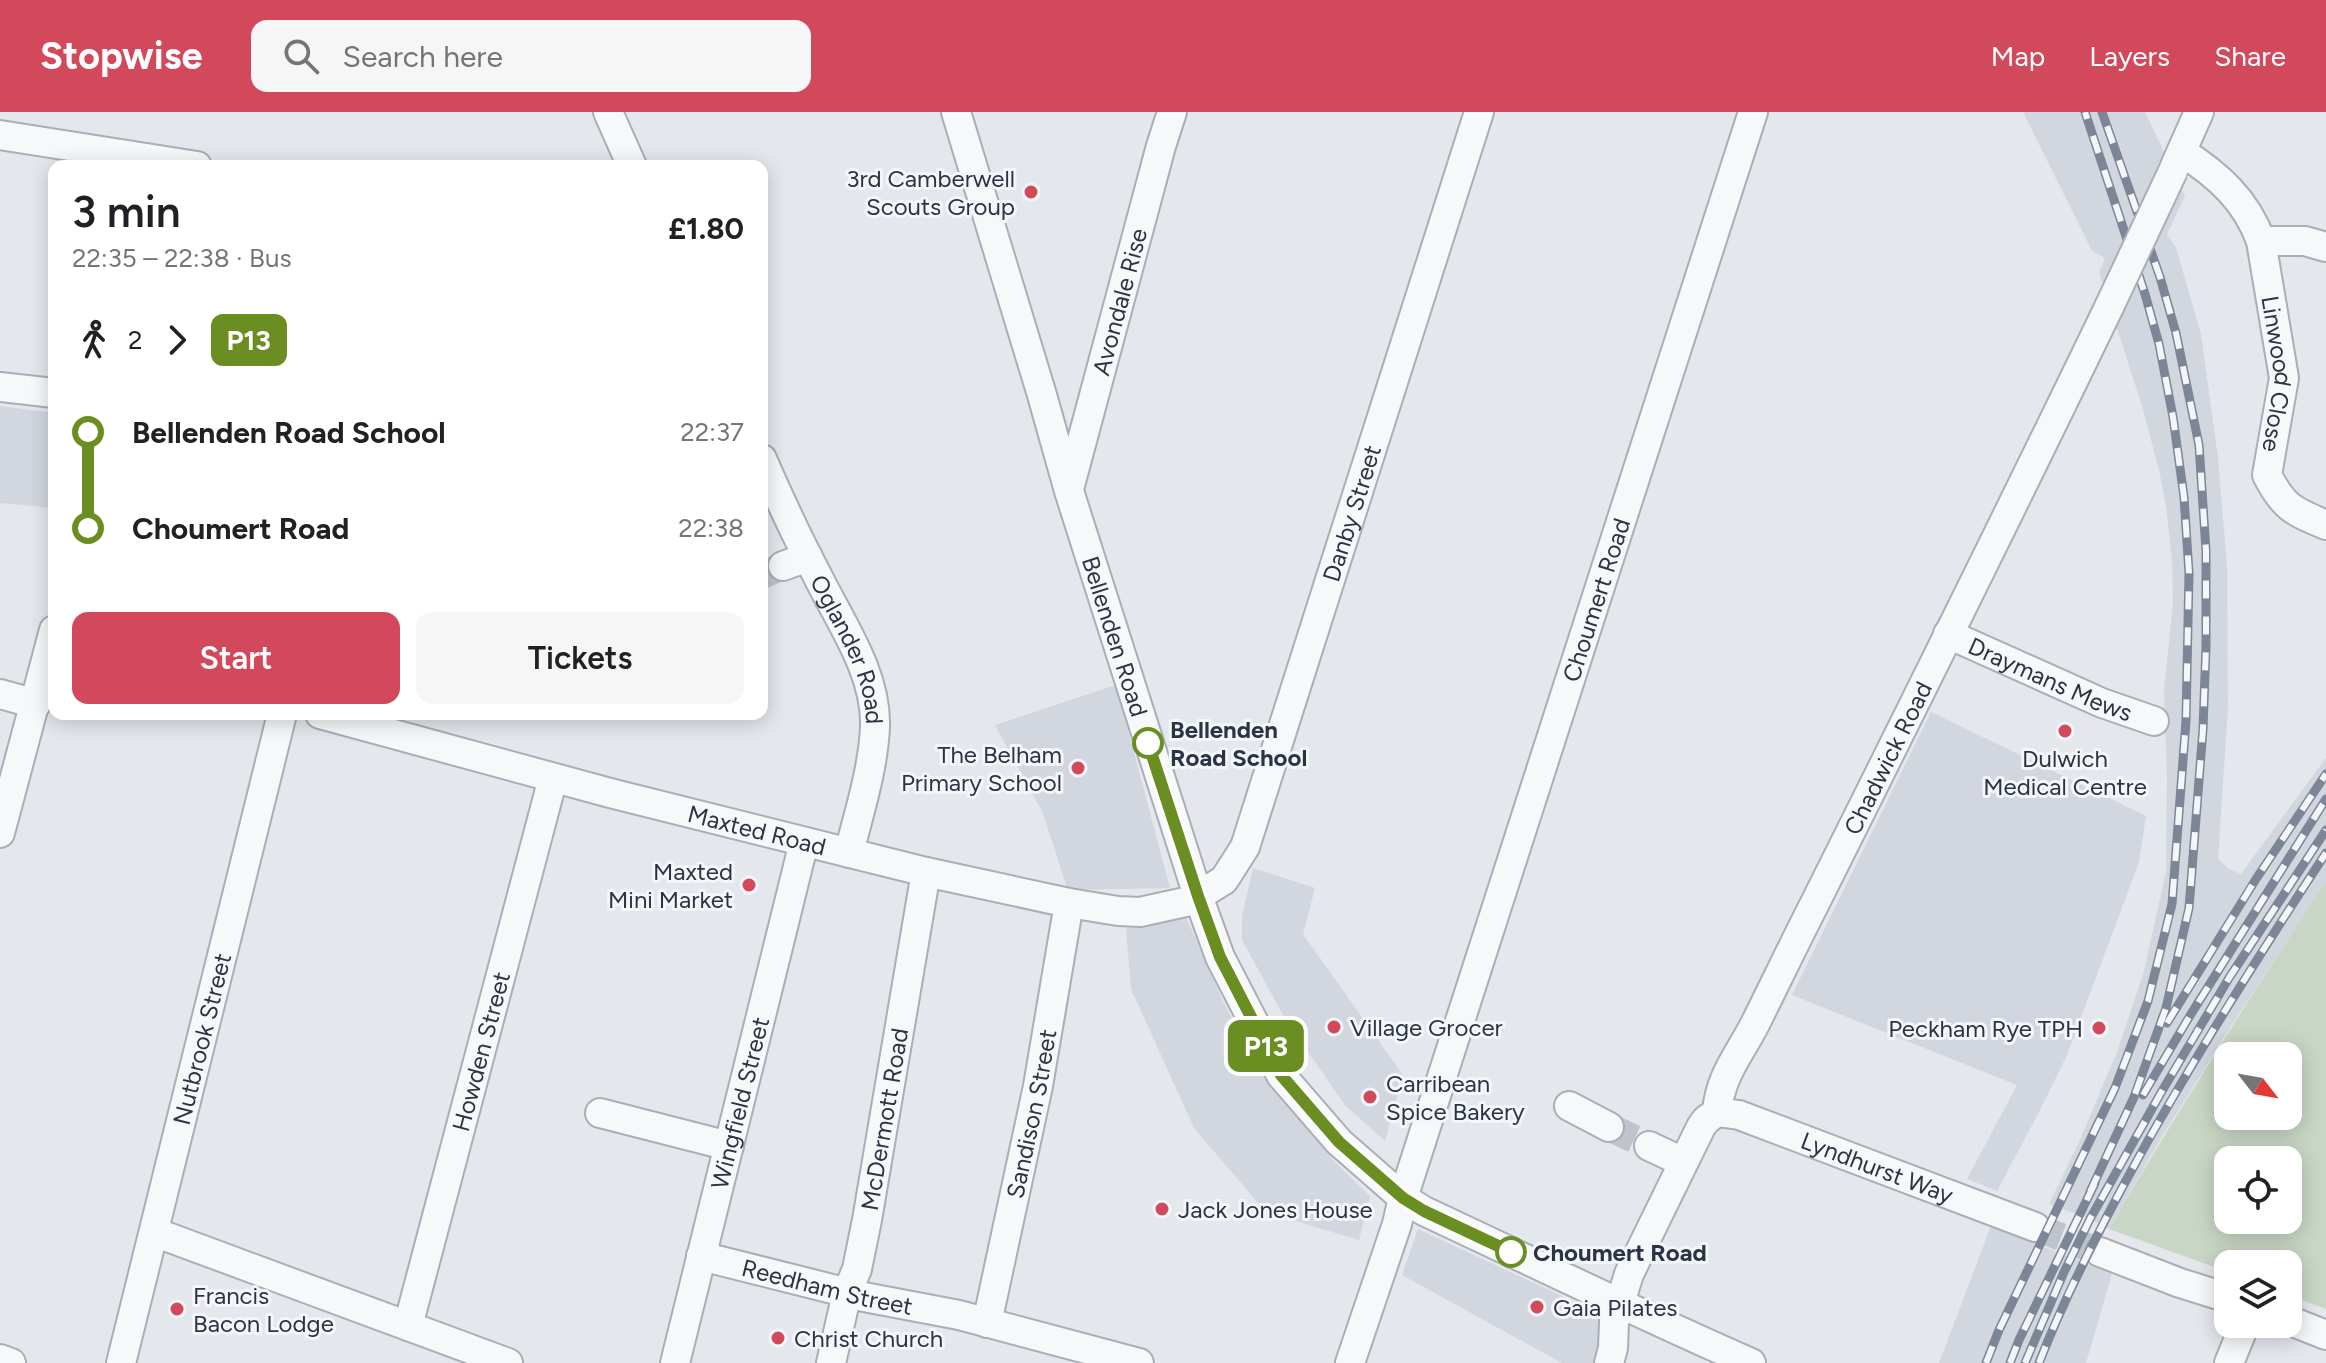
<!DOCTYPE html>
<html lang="en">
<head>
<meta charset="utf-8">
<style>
  :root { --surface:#fff; --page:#f6f6f6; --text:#202124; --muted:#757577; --accent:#d1495b }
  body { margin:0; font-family:Figtree,sans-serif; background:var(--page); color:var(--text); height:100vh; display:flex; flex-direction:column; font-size:30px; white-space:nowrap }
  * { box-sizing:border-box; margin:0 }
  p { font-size:26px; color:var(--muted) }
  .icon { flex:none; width:44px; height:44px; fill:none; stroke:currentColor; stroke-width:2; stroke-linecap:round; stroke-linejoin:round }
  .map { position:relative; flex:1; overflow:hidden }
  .panel { position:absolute; left:48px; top:48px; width:720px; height:560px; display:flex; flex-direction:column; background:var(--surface); border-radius:16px; box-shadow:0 4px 20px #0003 }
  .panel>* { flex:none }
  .badge { padding:0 16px; border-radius:12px; font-size:28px; line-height:52px }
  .needle { width:52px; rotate:121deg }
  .tools { position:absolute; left:2214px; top:930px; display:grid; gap:16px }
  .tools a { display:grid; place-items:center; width:88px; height:88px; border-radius:16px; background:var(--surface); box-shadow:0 4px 20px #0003; font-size:40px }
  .map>.badge { position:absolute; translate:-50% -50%; box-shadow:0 0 0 4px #fff }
  .legs { display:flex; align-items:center; gap:12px; height:88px; padding:0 24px; font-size:26px }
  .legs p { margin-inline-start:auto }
  .headline { display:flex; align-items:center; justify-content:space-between; height:136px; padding:0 24px }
  h1 { font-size:44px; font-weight:600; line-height:60px }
  .action { display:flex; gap:16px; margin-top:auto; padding:16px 24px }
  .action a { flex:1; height:92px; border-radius:16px; background:var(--accent); color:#fff; font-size:32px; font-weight:600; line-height:92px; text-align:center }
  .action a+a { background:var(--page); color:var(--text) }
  ul { padding:0 24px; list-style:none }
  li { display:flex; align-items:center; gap:28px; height:96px; font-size:30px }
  li i { display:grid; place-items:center; width:12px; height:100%; margin:0 10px; background:currentColor }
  li i::after { content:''; width:20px; height:20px; margin:-10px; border:6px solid; border-radius:50%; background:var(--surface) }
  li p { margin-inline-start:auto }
  li:first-child i { background:linear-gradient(#0000 50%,currentColor 0) }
  li:last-child i { background:linear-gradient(currentColor 50%,#0000 0) }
  header { display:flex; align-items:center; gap:48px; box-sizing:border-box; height:112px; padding:0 40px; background:var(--accent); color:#fff }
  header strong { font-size:38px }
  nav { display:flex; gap:44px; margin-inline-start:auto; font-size:28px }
  .search { width:560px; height:72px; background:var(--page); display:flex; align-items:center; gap:20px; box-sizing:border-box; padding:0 28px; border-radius:16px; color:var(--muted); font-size:30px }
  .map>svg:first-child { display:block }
  .built { fill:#d2d6de }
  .green { fill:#c9d6c5; fill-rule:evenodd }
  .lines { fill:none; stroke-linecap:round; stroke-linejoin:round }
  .minor-tunnel { stroke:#bfc3cb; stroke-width:28; stroke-dasharray:28 14; stroke-linecap:butt }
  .minor-casing { stroke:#a9aeb7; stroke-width:32 }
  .minor { stroke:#f7f8fa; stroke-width:28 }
  .rail-casing { stroke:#7d8696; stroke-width:9 }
  .rail { stroke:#f4f6f9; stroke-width:6; stroke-dasharray:18; stroke-linecap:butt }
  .minor-bridge-casing { stroke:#a9aeb7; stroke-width:32; stroke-linecap:butt }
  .minor-bridge { stroke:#f7f8fa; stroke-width:28 }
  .line-1-casing { stroke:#fff; stroke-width:18 }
  .line-1 { stroke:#6b8e23; stroke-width:12 }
  .poi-dot { fill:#d1495b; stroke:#f4f6f9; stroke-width:3 }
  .stop-1-dot { fill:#fff; stroke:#6b8e23; stroke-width:4 }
  .labels { text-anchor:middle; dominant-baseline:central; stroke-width:6; stroke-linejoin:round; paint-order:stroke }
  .poi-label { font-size:24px; fill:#2b3445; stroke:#f4f6f9; text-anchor:start }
  .street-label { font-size:24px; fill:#2b3445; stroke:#f4f6f9 }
  .stop-label { font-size:24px; font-weight:bold; fill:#2b3445; stroke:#f4f6f9; text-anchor:start }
</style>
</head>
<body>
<header>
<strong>Stopwise</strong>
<div class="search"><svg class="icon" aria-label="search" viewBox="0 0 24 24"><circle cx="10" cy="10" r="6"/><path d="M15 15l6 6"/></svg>Search here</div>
<nav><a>Map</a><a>Layers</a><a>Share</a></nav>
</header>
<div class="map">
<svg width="2326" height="1251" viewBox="0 0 2326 1251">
  <rect width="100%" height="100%" fill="#e4e7ec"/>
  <g class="built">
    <path d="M 2023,0 L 2145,0 L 2185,84 L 2167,122 L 2176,136 L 2201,222 L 2218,346 L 2227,454 L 2228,595 L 2218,747 L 2228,756 L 2241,762 L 2326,646 L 2326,770 L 2233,911 L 2163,1023 L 2109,1117 L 2090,1107 L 2049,1092 L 2080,1028 L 2117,940 L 2144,859 L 2166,760 L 2167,665 L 2164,578 L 2173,490 L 2172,449 L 2166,395 L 2159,358 L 2142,294 L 2099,160 L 2105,146 L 2092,139 Z"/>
    <path d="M 0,294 L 54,301 L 54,396 L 0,391 Z"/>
    <path d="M 1116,573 L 1170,776 L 1068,778 L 1042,699 L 995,613 Z"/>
    <path d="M 1931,600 L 2146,704 L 2139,750 L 2067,943 L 2038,1002 L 1997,1079 L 1967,1067 L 2017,973 L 1792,883 Z"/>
    <path d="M 1253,756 L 1315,776 L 1303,822 L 1403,963 L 1385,1029 L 1345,993 L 1287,910 L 1242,828 L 1242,804 Z"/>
    <path d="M 1186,805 L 1222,887 L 1253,947 L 1273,974 L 1336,1051 L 1370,1084 L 1359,1128 L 1266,1100 L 1194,1016 L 1131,877 L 1126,817 Z"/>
    <path d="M 1991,1114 L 2112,1162 L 2086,1251 L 1939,1251 Z"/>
    <path d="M 1418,1117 L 1607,1205 L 1598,1251 L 1562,1251 L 1402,1163 Z"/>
  </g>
  <path class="green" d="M 2326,770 L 2326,1197 L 2288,1183 L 2288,1152 L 2228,1152 L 2228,1160 L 2109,1117 C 2178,999 2250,884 2326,770 ZM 2228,944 L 2288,944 L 2288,1004 L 2228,1004 ZM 2228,1048 L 2288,1048 L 2288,1108 L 2228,1108 Z"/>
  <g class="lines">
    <g class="minor-tunnel">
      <path d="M 762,463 L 783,454"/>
      <path d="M 1609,1015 L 1649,1034"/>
      <path d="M 2035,1115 L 2100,1140"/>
    </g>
    <defs>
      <g id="minor">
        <path d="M 608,0 L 632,54"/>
        <path id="s1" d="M 956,0 L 1042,283 L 1069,379 L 1198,784 L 1220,845 L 1281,963 L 1339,1030 L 1403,1086 L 1424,1099 C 1533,1150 1641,1203 1751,1251"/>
        <path d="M 0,23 L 197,54"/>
        <path id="s2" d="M 2182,40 C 2218,63 2246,88 2261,129 L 2284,266 L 2267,363 C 2284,396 2293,399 2326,413"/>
        <path d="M 2175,54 L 2199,0"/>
        <path d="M 2261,129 L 2305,129 L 2326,135"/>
        <path d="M 0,275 L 54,281"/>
        <path id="s3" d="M 762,347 C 779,386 797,425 817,463 C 840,510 877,561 875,615 C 873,658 859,700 849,741"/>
        <path id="s4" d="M 1069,377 L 1161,34 L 1172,0"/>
        <path d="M 783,454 L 808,445"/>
        <path id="s5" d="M 1948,522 L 2102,591 L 2154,609"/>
        <path d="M 0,582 L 36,592"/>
        <path id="s6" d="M 320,602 L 610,681 L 926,760 L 1069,791 L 1118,799 L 1140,800 L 1199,787"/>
        <path d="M 0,721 L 54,518"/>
        <path id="s7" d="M 1198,784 L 1224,768 L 1245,735 L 1479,0"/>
        <path d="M 1569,994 L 1609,1015"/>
        <path id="s8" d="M 1717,1000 C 1720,964 1739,943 1755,912 C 1775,872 1794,832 1814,793 C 1914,593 2013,394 2110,193"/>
        <path id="s9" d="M 1717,1000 L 1739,1003 L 2035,1115"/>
        <path d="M 600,1001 L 729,1034"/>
        <path d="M 1649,1034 L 1683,1050"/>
        <path d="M 154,1120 L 508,1251"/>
        <path d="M 2100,1140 L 2180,1171 L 2228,1186"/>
        <path id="s10" d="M 701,1144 L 864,1185 L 959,1203 L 1139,1251"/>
        <path d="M 2288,1208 L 2326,1223"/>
        <path id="s11" d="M 987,1211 L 1038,974 L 1069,791"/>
        <path id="s12" d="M 408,1214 L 553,666"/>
        <path d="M 0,1247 L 11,1251"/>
        <path id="s13" d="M 121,1251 L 282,602"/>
        <path id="s14" d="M 675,1251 L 804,730"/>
        <path id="s15" d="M 831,1251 L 847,1181 L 857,1157 L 867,1108 L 926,760"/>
        <path id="s16" d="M 1350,1251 L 1397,1112 L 1403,1086 L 1753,0"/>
        <path d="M 1609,1251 L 1613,1236 L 1614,1210 L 1629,1162 L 1701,1015 L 1706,1008 L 1717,1000"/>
        <path d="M 2229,1251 L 2245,1212"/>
      </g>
    </defs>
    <use href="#minor" class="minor-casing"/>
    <use href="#minor" class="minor"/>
    <defs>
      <g id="rail">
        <path d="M 2167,911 L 2256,767 L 2326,662"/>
        <path d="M 2143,983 L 2191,902 L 2326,687"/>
        <path d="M 2090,1080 L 2134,985 L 2166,896 L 2189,796 L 2203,617 L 2206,534 L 2206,439 L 2199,333 L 2176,221 L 2160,165 L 2102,0"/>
        <path d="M 1986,1251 L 1999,1218 L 2115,976 L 2148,889 L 2172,792 L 2186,609 L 2189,461 L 2184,385 L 2173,305 L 2159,232 L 2145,182 L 2085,0"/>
        <path d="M 2010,1251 L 2019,1228 L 2095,1071"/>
        <path d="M 2025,1251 L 2064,1160 L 2090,1107 L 2162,979 L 2229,866 L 2326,718"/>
        <path d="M 2039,1251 C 2067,1179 2103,1110 2140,1043 C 2198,939 2261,840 2326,741"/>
      </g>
    </defs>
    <use href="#rail" class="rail-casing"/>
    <use href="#rail" class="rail"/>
    <defs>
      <path id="minor-bridge" d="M 2110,193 L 2173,59"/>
    </defs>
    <use href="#minor-bridge" class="minor-bridge-casing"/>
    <use href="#minor-bridge" class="minor-bridge"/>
  </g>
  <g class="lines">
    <defs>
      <path id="line-1" d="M 1148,631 L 1198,784 L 1220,845 L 1281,963 L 1339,1030 L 1403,1086 L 1424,1099 L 1511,1140"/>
    </defs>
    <use href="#line-1" class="line-1-casing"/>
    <use href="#line-1" class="line-1"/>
  </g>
  <g class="poi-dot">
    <circle cx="1031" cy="80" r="8"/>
    <circle cx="2065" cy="619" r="8"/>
    <circle cx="1078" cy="656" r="8"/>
    <circle cx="749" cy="773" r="8"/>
    <circle cx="1334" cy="915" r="8"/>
    <circle cx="2099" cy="916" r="8"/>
    <circle cx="1370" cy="985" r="8"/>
    <circle cx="1162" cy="1097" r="8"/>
    <circle cx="1537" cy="1195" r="8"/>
    <circle cx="177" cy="1197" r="8"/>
    <circle cx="778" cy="1226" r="8"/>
  </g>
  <g class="stop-1-dot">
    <circle cx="1148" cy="631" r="14"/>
    <circle cx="1511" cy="1140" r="14"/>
  </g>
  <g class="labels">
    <g class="poi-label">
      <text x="1015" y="66" text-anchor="end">3rd Camberwell<tspan x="1015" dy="28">Scouts Group</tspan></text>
      <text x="1062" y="642" text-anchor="end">The Belham<tspan x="1062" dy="28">Primary School</tspan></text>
      <text x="2065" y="646" text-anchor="middle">Dulwich<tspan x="2065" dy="28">Medical Centre</tspan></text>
      <text x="733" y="759" text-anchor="end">Maxted<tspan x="733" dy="28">Mini Market</tspan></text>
      <text x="1350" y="915">Village Grocer</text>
      <text x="2083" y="916" text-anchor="end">Peckham Rye TPH</text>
      <text x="1386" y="971">Carribean<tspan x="1386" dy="28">Spice Bakery</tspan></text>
      <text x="1178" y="1097">Jack Jones House</text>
      <text x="193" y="1183">Francis<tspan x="193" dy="28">Bacon Lodge</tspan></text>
      <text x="1553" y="1195">Gaia Pilates</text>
      <text x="794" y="1226">Christ Church</text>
    </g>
    <g class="street-label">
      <text stroke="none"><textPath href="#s4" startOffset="194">Avondale Rise</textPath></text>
      <text stroke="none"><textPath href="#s2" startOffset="256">Linwood Close</textPath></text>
      <text stroke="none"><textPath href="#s7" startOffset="420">Danby Street</textPath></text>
      <text stroke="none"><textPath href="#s16" startOffset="802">Choumert Road</textPath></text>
      <text stroke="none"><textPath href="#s1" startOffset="548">Bellenden Road</textPath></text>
      <text stroke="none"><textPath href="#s3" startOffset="210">Oglander Road</textPath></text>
      <text stroke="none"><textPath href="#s5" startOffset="112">Draymans Mews</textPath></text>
      <text stroke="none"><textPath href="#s8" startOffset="394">Chadwick Road</textPath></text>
      <text stroke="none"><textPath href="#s6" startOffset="452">Maxted Road</textPath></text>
      <text stroke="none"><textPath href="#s13" startOffset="334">Nutbrook Street</textPath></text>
      <text stroke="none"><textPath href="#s12" startOffset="284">Howden Street</textPath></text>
      <text stroke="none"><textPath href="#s14" startOffset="268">Wingfield Street</textPath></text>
      <text stroke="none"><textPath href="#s11" startOffset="214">Sandison Street</textPath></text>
      <text stroke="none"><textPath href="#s15" startOffset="250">McDermott Road</textPath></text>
      <text stroke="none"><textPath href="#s9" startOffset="170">Lyndhurst Way</textPath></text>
      <text stroke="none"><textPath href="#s10" startOffset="130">Reedham Street</textPath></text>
    </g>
    <g class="stop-label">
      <text x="1170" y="617">Bellenden<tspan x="1170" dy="28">Road School</tspan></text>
      <text x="1533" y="1140">Choumert Road</text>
    </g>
  </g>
</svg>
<div class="tools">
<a><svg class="needle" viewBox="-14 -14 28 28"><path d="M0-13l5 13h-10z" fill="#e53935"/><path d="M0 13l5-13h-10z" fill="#757577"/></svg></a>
<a><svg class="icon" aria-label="locate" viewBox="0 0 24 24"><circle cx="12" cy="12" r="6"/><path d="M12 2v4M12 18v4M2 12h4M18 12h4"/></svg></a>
<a><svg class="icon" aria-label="layers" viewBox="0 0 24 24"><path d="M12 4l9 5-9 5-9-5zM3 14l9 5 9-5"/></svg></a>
</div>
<b class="badge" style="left:1266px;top:934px;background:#6b8e23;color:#fff">P13</b>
<section class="panel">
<div class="headline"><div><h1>3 min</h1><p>22:35 – 22:38 · Bus</p></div><b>£1.80</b></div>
<div class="legs"><svg class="icon" aria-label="walk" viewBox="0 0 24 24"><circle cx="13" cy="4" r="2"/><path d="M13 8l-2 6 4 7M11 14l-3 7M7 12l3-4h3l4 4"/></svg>2<svg class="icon" aria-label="forward" viewBox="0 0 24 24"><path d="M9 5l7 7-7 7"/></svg><b class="badge" style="background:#6b8e23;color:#fff">P13</b></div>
<ul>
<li><i style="color:#6b8e23"></i><b>Bellenden Road School</b><p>22:37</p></li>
<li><i style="color:#6b8e23"></i><b>Choumert Road</b><p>22:38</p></li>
</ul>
<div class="action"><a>Start</a><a>Tickets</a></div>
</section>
</div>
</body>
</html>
